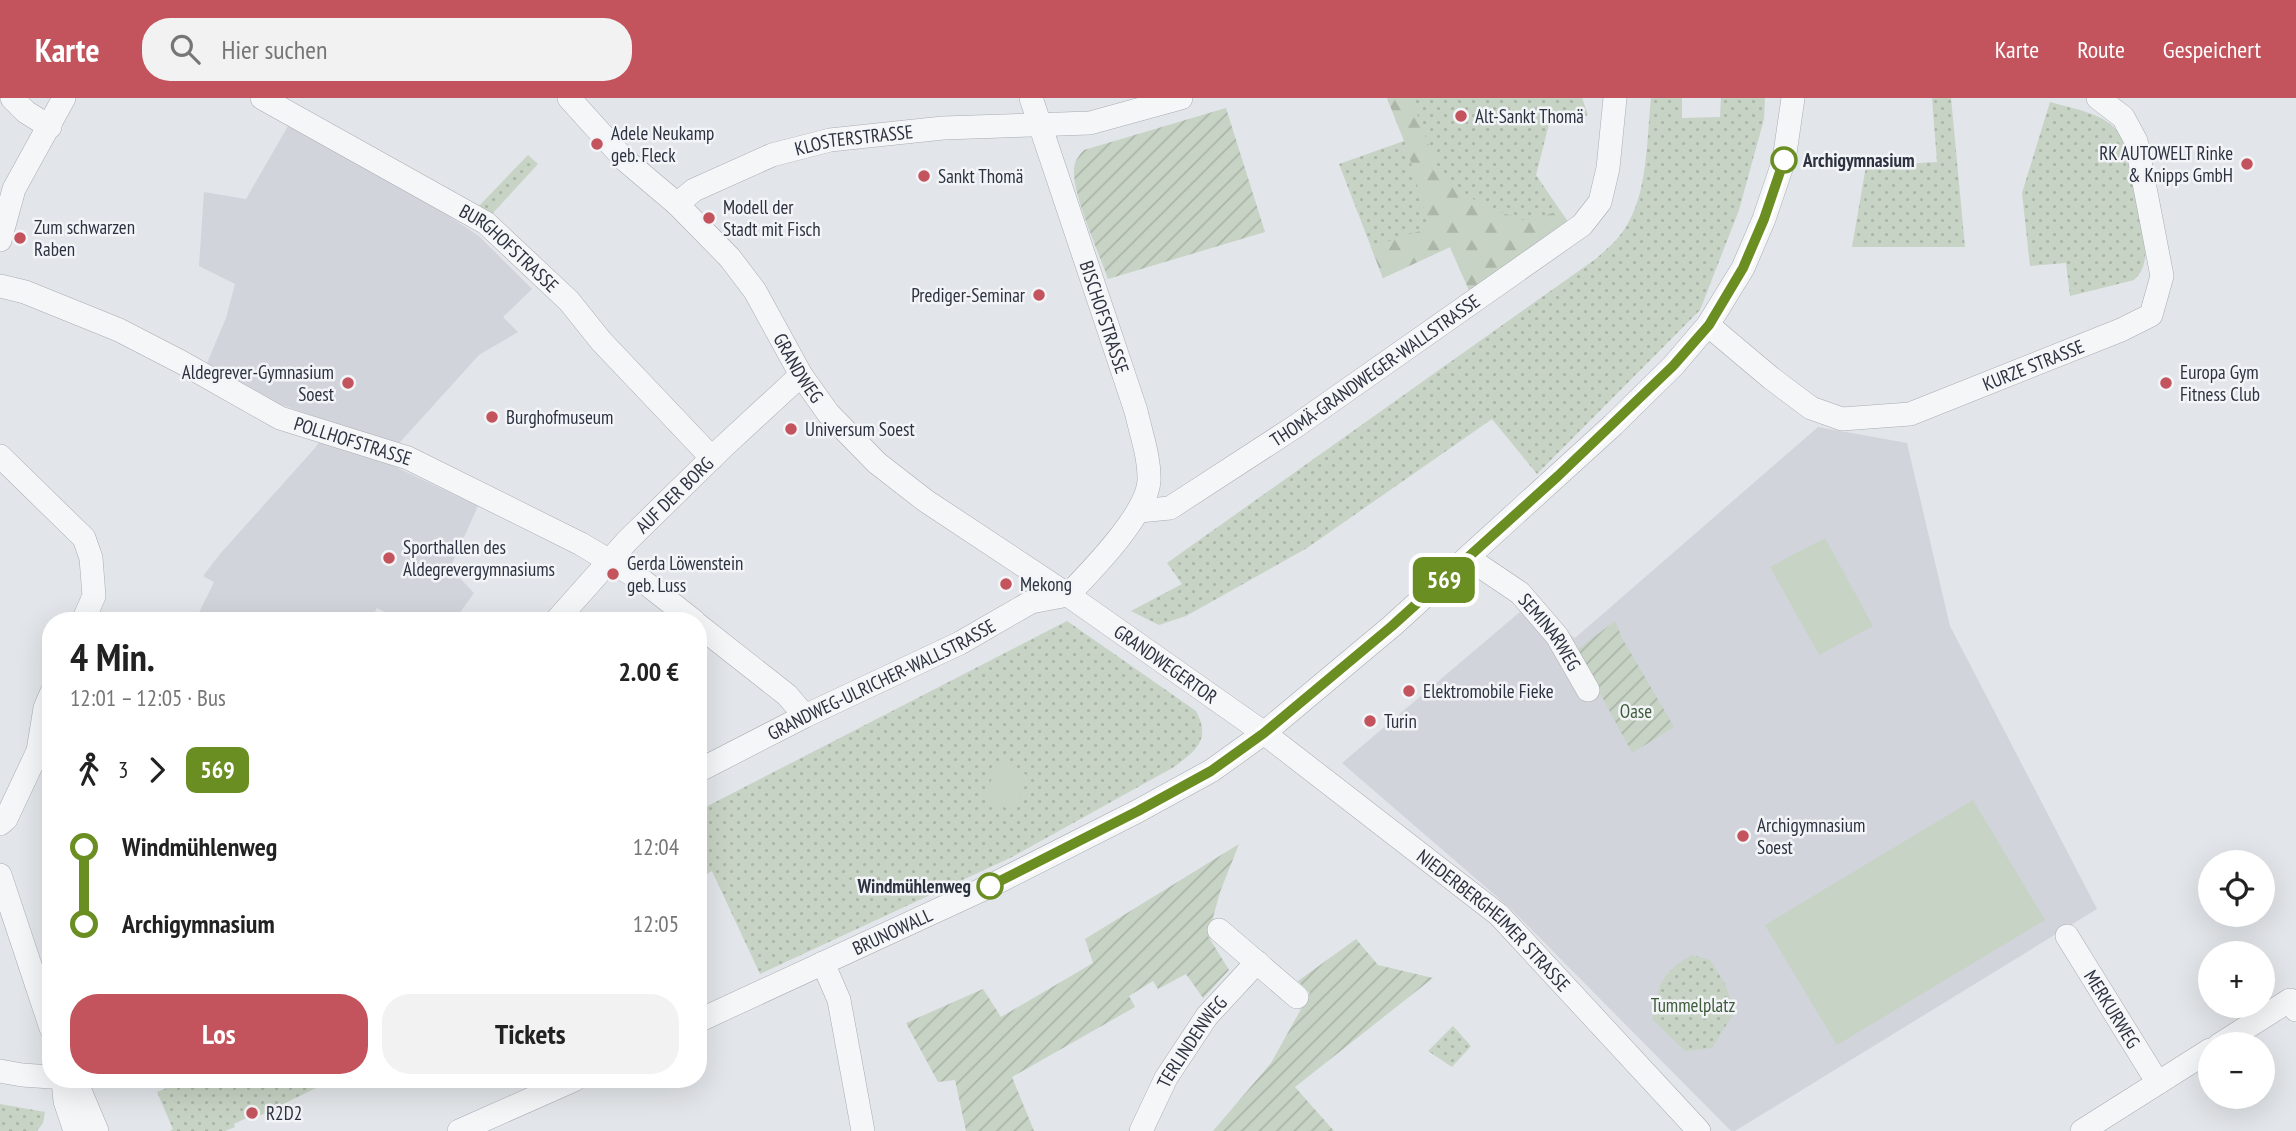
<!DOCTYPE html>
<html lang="de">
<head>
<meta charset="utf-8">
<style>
  :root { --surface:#fff; --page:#f2f2f2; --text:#222; --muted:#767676; --accent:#c3535c }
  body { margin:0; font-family:"PT Sans Narrow",sans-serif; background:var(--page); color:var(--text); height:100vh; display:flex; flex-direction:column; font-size:26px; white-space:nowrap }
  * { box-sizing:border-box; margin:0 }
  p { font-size:23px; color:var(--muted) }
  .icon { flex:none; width:38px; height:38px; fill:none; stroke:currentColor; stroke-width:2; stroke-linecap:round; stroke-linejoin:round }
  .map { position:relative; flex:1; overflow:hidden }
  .drawer { position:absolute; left:42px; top:514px; width:665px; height:476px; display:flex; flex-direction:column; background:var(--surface); border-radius:28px; box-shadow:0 7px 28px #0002 }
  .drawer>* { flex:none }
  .badge { padding:0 14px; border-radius:10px; font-size:24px; line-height:46px }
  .fabs { position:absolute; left:2198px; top:752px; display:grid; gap:14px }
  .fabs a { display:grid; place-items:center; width:77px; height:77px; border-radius:50%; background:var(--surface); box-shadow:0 7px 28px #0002; font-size:35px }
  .map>.badge { position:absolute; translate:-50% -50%; box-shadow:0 0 0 4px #fff }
  .legs { display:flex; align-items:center; gap:10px; height:77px; padding:0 28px; font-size:23px }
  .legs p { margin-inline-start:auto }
  .headline { display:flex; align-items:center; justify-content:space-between; height:119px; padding:0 28px }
  h1 { font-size:38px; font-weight:700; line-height:52px }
  .action { display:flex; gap:14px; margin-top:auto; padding:14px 28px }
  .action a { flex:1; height:80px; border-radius:28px; background:var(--accent); color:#fff; font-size:28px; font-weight:700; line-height:80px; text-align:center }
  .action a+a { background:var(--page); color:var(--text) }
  ul { padding:0 28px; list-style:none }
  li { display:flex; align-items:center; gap:24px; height:77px; font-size:26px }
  li i { display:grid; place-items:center; width:10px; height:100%; margin:0 9px; background:currentColor }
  li i::after { content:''; width:18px; height:18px; margin:-9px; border:5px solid; border-radius:50%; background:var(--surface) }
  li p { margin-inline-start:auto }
  li:first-child i { background:linear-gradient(#0000 50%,currentColor 0) }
  li:last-child i { background:linear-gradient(currentColor 50%,#0000 0) }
  header { display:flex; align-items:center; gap:42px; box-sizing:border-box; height:98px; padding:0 35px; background:var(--accent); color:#fff }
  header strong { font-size:33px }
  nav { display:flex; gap:38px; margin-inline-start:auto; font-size:24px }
  .search { width:490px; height:63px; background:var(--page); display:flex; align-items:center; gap:18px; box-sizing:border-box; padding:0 24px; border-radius:28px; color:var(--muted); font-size:26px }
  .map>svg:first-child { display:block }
  .built { fill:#d1d4db }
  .grass { fill:url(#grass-dots) }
  .forest { fill:url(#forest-firs) }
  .garden { fill:url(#garden-furrows) }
  .pitch { fill:#c7d3c4 }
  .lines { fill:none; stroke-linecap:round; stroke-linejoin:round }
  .minor-casing { stroke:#a8acb3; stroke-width:24 }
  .minor { stroke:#f5f6f8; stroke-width:23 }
  .line-1-casing { stroke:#fff; stroke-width:16 }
  .line-1 { stroke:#6b8e23; stroke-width:10 }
  .poi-dot { fill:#c3535c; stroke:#f2f4f7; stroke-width:2.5 }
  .stop-1-dot { fill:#fff; stroke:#6b8e23; stroke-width:3.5 }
  .labels { text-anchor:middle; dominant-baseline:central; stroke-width:5; stroke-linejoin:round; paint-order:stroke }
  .poi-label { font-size:19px; fill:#2c3240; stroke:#f2f4f7; text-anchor:start }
  .street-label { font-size:19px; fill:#2c3240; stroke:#f2f4f7 }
  .stop-label { font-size:19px; font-weight:bold; fill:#2c3240; stroke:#f2f4f7; text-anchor:start }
  .park-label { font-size:19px; fill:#3e5b3a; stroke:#f2f4f7 }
</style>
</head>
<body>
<header>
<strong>Karte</strong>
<div class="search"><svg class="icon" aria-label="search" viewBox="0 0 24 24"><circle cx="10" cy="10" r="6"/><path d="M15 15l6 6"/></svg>Hier suchen</div>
<nav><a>Karte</a><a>Route</a><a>Gespeichert</a></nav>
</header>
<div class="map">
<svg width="2296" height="1033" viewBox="0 0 2296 1033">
  <defs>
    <pattern id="grass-dots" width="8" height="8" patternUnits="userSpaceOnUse" patternTransform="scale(1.75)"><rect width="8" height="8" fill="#c7d3c4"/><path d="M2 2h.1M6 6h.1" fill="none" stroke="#abb6a9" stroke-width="1.8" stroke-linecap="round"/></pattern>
    <pattern id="forest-firs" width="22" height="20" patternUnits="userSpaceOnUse" patternTransform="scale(1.75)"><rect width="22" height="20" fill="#c7d3c4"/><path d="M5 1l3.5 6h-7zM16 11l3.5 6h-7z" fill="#abb6a9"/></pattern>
    <pattern id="garden-furrows" width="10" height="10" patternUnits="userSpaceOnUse" patternTransform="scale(1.75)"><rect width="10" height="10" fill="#c7d3c4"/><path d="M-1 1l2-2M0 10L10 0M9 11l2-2" fill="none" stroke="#abb6a9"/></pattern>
  </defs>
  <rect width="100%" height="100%" fill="#e2e5e9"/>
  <g class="built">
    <path d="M 288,28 L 435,109 L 479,138 L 532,191 L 503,219 L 518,234 L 479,257 L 383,363 L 478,408 L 450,470 L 474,495 L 454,523 L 402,523 L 377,510 L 370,523 L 195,523 L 214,484 L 203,478 L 220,456 L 315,350 L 333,325 L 279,306 L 207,265 L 226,220 L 235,186 L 199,168 L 204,94 L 246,101 Z"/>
    <path d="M 1818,329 L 1907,345 L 1950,528 L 2097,811 L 1735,1033 L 1731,1033 L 1511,811 L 1342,665 L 1527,508 L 1575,540 Z"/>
  </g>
  <g class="grass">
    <path d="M 1387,0 L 1582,0 L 1588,17 L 1566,26 L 1562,17 L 1550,22 L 1536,77 L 1570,127 L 1472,199 L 1450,149 L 1383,180 L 1339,66 L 1404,43 Z"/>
    <path d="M 1651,0 L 1682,0 L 1682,20 L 1720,19 L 1721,0 L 1765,0 L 1764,21 L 1739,112 L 1700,212 L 1537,376 L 1492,321 L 1307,450 L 1186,518 L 1159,527 L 1131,513 L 1182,486 L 1167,465 L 1597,160 C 1603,154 1611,148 1617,141 C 1649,105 1646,45 1651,0 Z"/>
    <path d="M 1932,0 L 1951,0 L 1965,149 L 1852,149 L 1866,68 L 1937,64 Z"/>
    <path d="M 2050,4 C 2073,11 2105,15 2119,35 C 2128,46 2144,136 2145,153 C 2146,164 2142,175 2134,182 L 2070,198 L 2066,165 L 2030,168 L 2022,95 Z"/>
    <path d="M 528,57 L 538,66 L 491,117 L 479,108 Z"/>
    <path d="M 1067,523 L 1196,613 C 1211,641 1197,652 1174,669 L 1012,759 L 760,876 L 712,773 L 698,781 L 698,713 Z"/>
    <path d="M 1692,857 L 1710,862 L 1724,884 L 1735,913 L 1712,950 L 1685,953 L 1652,921 C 1659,887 1660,875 1692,857 Z"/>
    <path d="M 1453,928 L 1471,948 L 1452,969 L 1428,953 Z"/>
    <path d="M 186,982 L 332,982 L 259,1018 L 257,1015 L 234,1026 L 235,1029 L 225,1033 L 170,1033 L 173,1031 L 157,994 Z"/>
    <path d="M 0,1006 L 45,1014 L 43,1025 L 37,1033 L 0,1033 Z"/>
  </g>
  <path class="forest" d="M 1396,0 L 1411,0 L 1440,77 L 1483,108 L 1529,124 L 1560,112 L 1570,127 L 1472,199 L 1450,149 L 1383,180 L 1371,149 L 1429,130 L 1405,43 L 1388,3 Z"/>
  <g class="garden">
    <path d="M 1226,10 L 1265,134 L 1108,181 C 1099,155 1075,102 1074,76 C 1073,66 1077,59 1084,52 Z"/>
    <path d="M 1615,523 L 1622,540 L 1674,629 L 1632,655 L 1577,552 Z"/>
    <path d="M 1239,746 L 1220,794 L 1208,838 L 1229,872 L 1203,900 L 1186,876 L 1158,891 L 1153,883 L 1129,898 L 1135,909 L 1012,979 L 1034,1033 L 966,1033 L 955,982 L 938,984 L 906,925 L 983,891 L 1001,919 L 1093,865 L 1085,841 Z"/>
    <path d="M 1356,841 L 1378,867 L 1433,880 L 1295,989 L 1334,1033 L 1213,1033 L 1271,965 L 1310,895 L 1298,883 Z"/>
  </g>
  <g class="pitch">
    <path d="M 1825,440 L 1873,528 L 1819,557 L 1770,469 Z"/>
    <path d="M 1002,663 L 1030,679 L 1011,713 L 983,697 Z"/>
    <path d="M 1973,702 L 2045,822 L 1837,947 L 1765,827 Z"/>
  </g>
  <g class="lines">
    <defs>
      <g id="minor">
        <path d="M 12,0 L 26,14 L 50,29"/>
        <path id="s1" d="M 262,0 L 486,125 L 569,203 L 601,243 L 712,360"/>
        <path id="s2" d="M 569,0 L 625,62 L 677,106 L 730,160 L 755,193 L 801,277 L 828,315 L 877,365 L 926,403 L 1068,497 L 1264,635 L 1499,817 L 1699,1033"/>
        <path id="s3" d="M 1031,0 L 1136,313 C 1141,336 1150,360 1149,383 C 1147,416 1091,473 1068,497"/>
        <path id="s4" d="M 677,106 L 694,92 L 772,57 L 830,42 L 943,30 L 1090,25 L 1181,0"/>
        <path d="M 0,142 L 14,91 L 64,0"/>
        <path id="s5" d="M 0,188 L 25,194 L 119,232 L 181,264 L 280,320 L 408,360 L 581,446 L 643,483 L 694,523"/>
        <path id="s6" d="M 1708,227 L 1771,280 L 1811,310 L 1842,321 L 1910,316 L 2121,232 L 2151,217 L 2162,178 L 2136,43 L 2123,19 L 2098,0"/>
        <path d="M 0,358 L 84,440 L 91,460 L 94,498 L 83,523"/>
        <path id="s7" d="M 1139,413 L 1170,410 L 1296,328 L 1582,127 L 1600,104 L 1608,70 L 1615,0"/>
        <path id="s8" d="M 1468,460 L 1520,495 L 1557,538 L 1588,592"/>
        <path id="s9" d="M 556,523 L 627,443 L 722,350 L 801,277"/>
        <path d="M 698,527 L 787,597 L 805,618"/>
        <path id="s10" d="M 698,673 L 805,618 L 960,545 L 1031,504 L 1068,497"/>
        <path d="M 0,726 L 6,721 L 38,653 L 45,610 L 51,596"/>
        <path d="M 0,777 L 51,930"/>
        <path d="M 1219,832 L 1297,899"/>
        <path id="s11" d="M 2067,838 L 2158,985"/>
        <path d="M 823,865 L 839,902 L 863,1033"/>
        <path id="s12" d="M 698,923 L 990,788 L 1138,713 L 1211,673 L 1264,635 L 1392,528 L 1613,327 L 1673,268 L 1708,227 L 1743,170 L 1764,121 L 1784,62 L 1793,0"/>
        <path d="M 2219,947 L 2290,902 L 2296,912"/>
        <path d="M 0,973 L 22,977 L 51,979"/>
        <path d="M 63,982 L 65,1003 L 75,1033"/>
        <path d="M 83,982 L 78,988 L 97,1033"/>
        <path d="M 459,1033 L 574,982"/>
        <path id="s13" d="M 1141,1033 L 1166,980 L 1207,918 L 1257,864"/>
        <path d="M 2082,1033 L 2210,952"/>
      </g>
    </defs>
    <use href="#minor" class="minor-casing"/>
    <use href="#minor" class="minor"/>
  </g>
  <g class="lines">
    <defs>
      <path id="line-1" d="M 990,788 L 1138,713 L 1211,673 L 1264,635 L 1392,528 L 1558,378 L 1673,268 L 1709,227 L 1743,170 L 1764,121 L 1784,62"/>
    </defs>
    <use href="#line-1" class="line-1-casing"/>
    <use href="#line-1" class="line-1"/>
  </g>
  <g class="poi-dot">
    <circle cx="1461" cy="18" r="7"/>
    <circle cx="597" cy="46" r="7"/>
    <circle cx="2247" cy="66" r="7"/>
    <circle cx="924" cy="78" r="7"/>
    <circle cx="709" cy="120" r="7"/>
    <circle cx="20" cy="140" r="7"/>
    <circle cx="1039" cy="197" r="7"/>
    <circle cx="348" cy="285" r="7"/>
    <circle cx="2166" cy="285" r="7"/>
    <circle cx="492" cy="319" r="7"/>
    <circle cx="791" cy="331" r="7"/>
    <circle cx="389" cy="460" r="7"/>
    <circle cx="613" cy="476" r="7"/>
    <circle cx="1006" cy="486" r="7"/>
    <circle cx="1409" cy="593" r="7"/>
    <circle cx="1370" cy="623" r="7"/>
    <circle cx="1743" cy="738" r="7"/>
    <circle cx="252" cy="1015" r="7"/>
  </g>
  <g class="stop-1-dot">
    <circle cx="1784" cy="62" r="12"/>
    <circle cx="990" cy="788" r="12"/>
  </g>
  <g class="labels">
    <g class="poi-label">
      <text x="1475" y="18">Alt-Sankt Thomä</text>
      <text x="611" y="35">Adele Neukamp<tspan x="611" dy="22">geb. Fleck</tspan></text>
      <text x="2233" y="55" text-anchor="end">RK AUTOWELT Rinke<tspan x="2233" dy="22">&amp; Knipps GmbH</tspan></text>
      <text x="938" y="78">Sankt Thomä</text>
      <text x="723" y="109">Modell der<tspan x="723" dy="22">Stadt mit Fisch</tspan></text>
      <text x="34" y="129">Zum schwarzen<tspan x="34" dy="22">Raben</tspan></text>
      <text x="1025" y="197" text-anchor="end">Prediger-Seminar</text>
      <text x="334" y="274" text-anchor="end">Aldegrever-Gymnasium<tspan x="334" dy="22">Soest</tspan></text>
      <text x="2180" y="274">Europa Gym<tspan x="2180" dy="22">Fitness Club</tspan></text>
      <text x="506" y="319">Burghofmuseum</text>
      <text x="805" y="331">Universum Soest</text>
      <text x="403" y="449">Sporthallen des<tspan x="403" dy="22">Aldegrevergymnasiums</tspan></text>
      <text x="627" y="465">Gerda Löwenstein<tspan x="627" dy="22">geb. Luss</tspan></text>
      <text x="1020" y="486">Mekong</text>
      <text x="1423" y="593">Elektromobile Fieke</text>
      <text x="1384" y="623">Turin</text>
      <text x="1757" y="727">Archigymnasium<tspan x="1757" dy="22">Soest</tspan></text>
      <text x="266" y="1015">R2D2</text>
    </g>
    <g class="street-label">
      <text stroke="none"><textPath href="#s4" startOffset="191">KLOSTERSTRASSE</textPath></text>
      <text stroke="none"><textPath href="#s1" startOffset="290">BURGHOFSTRASSE</textPath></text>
      <text stroke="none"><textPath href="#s3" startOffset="231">BISCHOFSTRASSE</textPath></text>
      <text stroke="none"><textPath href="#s6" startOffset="366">KURZE STRASSE</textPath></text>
      <text stroke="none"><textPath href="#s2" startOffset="357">GRANDWEG</textPath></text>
      <text stroke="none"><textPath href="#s7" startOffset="278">THOMÄ-GRANDWEGER-WALLSTRASSE</textPath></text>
      <text stroke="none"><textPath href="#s5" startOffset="387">POLLHOFSTRASSE</textPath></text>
      <text stroke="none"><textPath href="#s9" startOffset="173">AUF DER BORG</textPath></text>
      <text stroke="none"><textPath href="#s8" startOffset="112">SEMINARWEG</textPath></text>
      <text stroke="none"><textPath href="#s2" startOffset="833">GRANDWEGERTOR</textPath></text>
      <text stroke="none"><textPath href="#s10" startOffset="205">GRANDWEG-ULRICHER-WALLSTRASSE</textPath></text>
      <text stroke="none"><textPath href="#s2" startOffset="1250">NIEDERBERGHEIMER STRASSE</textPath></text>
      <text stroke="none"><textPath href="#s12" startOffset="214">BRUNOWALL</textPath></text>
      <text stroke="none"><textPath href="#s11" startOffset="86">MERKURWEG</textPath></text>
      <text stroke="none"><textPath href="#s13" startOffset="103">TERLINDENWEG</textPath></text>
    </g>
    <g class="stop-label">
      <text x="1803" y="62">Archigymnasium</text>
      <text x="971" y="788" text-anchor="end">Windmühlenweg</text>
    </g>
    <g class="park-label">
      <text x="1636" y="613">Oase</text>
      <text x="1693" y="907">Tummelplatz</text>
    </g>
  </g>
</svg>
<div class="fabs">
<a><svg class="icon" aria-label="locate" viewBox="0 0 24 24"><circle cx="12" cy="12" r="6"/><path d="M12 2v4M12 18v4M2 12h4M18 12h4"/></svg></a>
<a>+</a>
<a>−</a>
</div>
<b class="badge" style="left:1444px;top:482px;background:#6b8e23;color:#fff">569</b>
<section class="drawer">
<div class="headline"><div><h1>4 Min.</h1><p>12:01 – 12:05 · Bus</p></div><b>2.00 €</b></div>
<div class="legs"><svg class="icon" aria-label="walk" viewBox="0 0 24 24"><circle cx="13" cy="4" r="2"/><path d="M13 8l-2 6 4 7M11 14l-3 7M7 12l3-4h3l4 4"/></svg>3<svg class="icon" aria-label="forward" viewBox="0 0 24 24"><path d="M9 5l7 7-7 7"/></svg><b class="badge" style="background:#6b8e23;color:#fff">569</b></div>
<ul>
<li><i style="color:#6b8e23"></i><b>Windmühlenweg</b><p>12:04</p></li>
<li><i style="color:#6b8e23"></i><b>Archigymnasium</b><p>12:05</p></li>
</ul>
<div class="action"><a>Los</a><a>Tickets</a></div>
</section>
</div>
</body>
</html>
